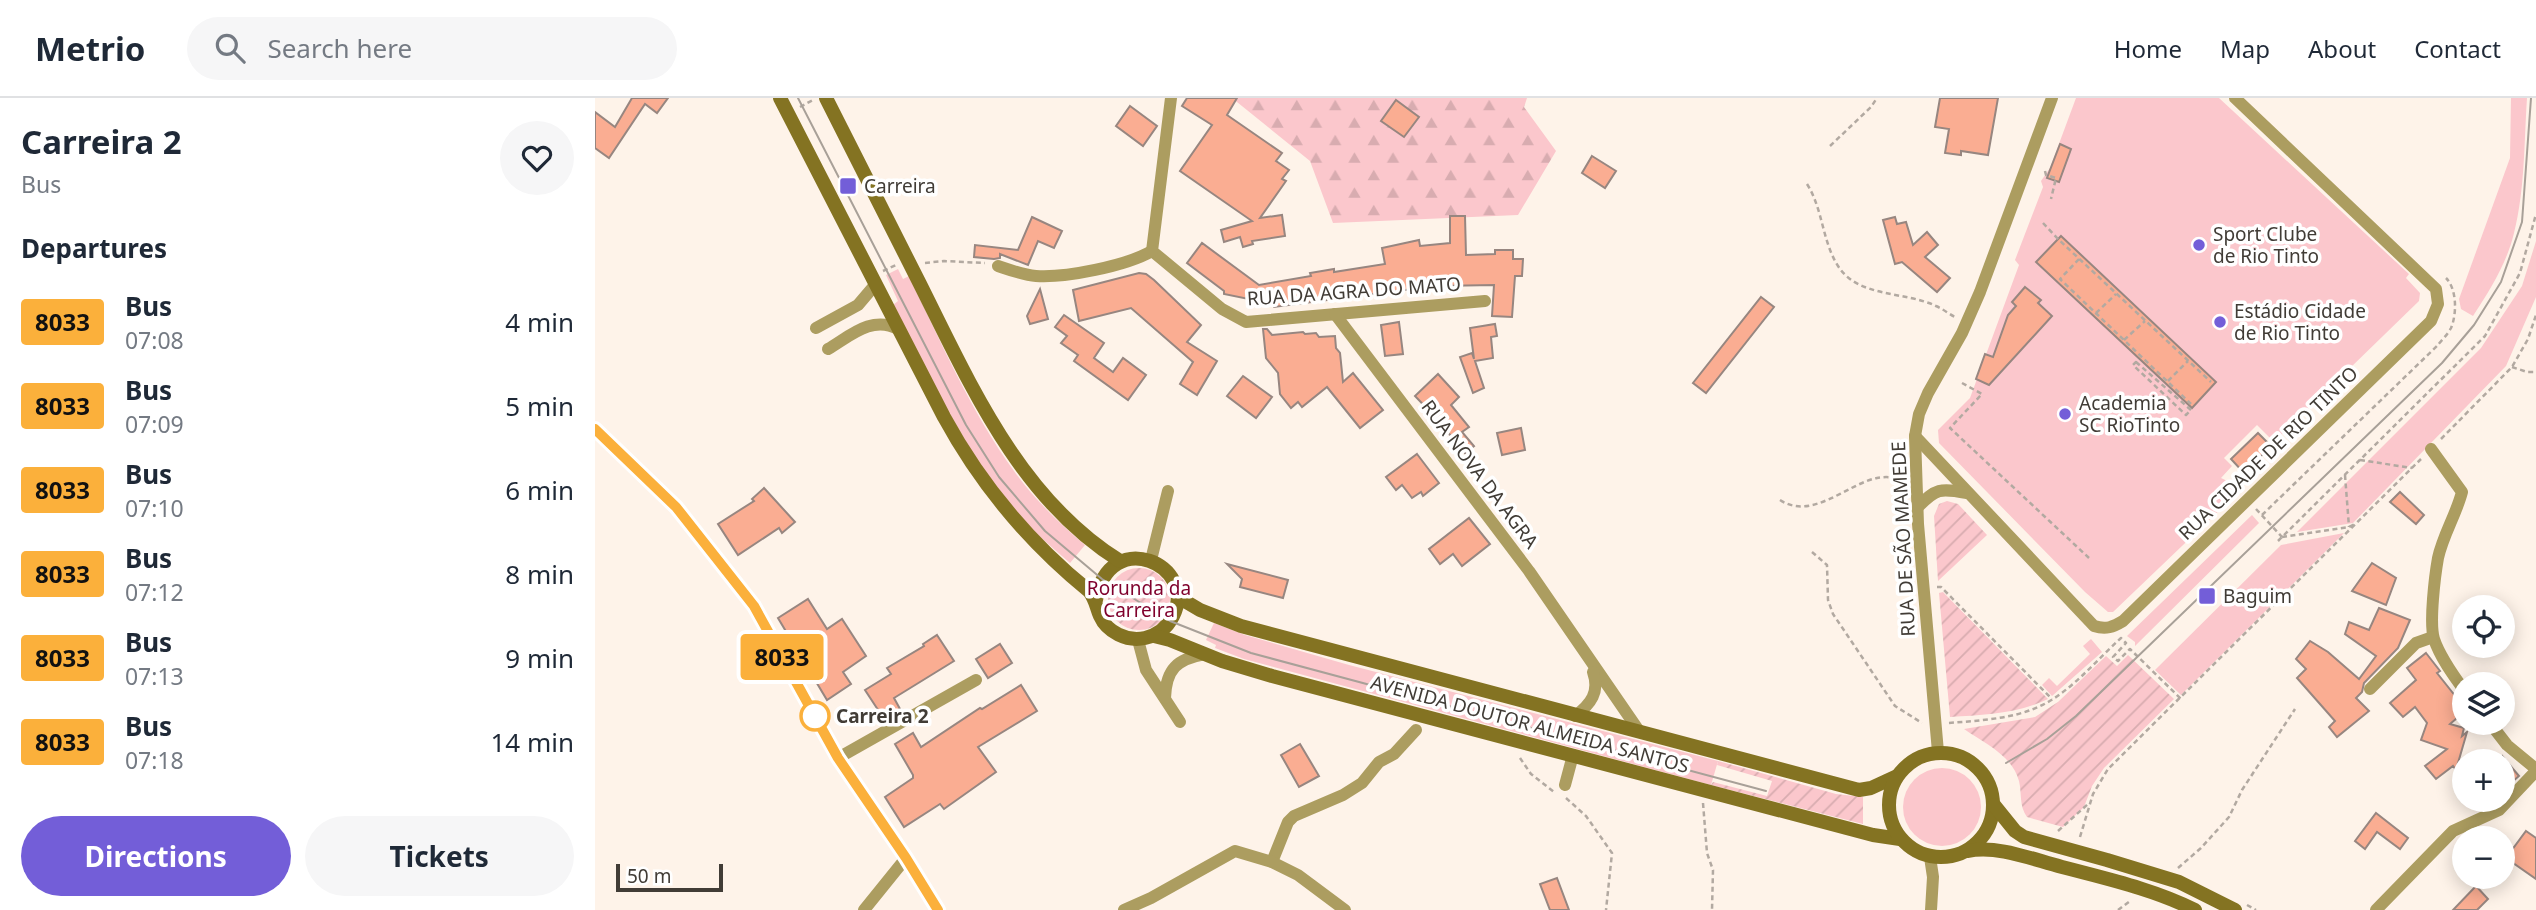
<!DOCTYPE html>
<html lang="en">
<head>
<meta charset="utf-8">
<style>
  :root { --surface:#fff; --page:#f6f6f7; --text:#1f2937; --muted:#747a83; --line:#e0e1e3; --accent:#735ed8 }
  body { margin:0; font-family:"Noto Sans",sans-serif; background:var(--page); color:var(--text); height:100vh; display:flex; flex-direction:column; font-size:26px; white-space:nowrap }
  * { box-sizing:border-box; margin:0 }
  p { font-size:23px; color:var(--muted) }
  .icon { flex:none; width:38px; height:38px; fill:none; stroke:currentColor; stroke-width:2; stroke-linecap:round; stroke-linejoin:round }
  .map { position:relative; flex:1; overflow:hidden }
  .details { display:flex; flex-direction:column; background:var(--surface); width:595px }
  .details>* { flex:none }
  .badge { padding:0 14px; border-radius:5px; font-size:24px; line-height:46px }
  .controls { position:absolute; left:1857px; top:497px; display:grid; gap:14px }
  .controls a { display:grid; place-items:center; width:63px; height:63px; border-radius:50%; background:var(--surface); box-shadow:0 4px 18px #0003; font-size:35px }
  .scale { position:absolute; left:21px; bottom:18px; width:107px; box-sizing:border-box; padding-left:7px; border:4px solid #413c36; border-top:0; font-size:19px; line-height:24px; white-space:nowrap; color:#413c36; -webkit-text-stroke:5px #fff; paint-order:stroke }
  .map>.badge { position:absolute; translate:-50% -50%; box-shadow:0 0 0 4px #fff }
  h2 { padding:0 21px; font-size:26px; line-height:63px }
  .round { display:grid; place-items:center; flex:none; width:74px; height:74px; border-radius:37px; background:var(--page) }
  .overview { display:flex; align-items:center; justify-content:space-between; height:119px; padding:0 21px }
  h1 { font-size:33px; font-weight:700; line-height:52px }
  .action { display:flex; gap:14px; margin-top:auto; padding:14px 21px }
  .action a { flex:1; height:80px; border-radius:42px; background:var(--accent); color:#fff; font-size:28px; font-weight:700; line-height:80px; text-align:center }
  .action a+a { background:var(--page); color:var(--text) }
  ul { padding:0; list-style:none }
  li { display:flex; align-items:center; gap:21px; height:84px; padding:0 21px }
  li div { flex:1 }
  li b { display:block; font-size:26px }
  li em { font-style:normal }
  li .badge { min-width:77px; font-weight:700; text-align:center }
  header { display:flex; align-items:center; gap:42px; box-sizing:border-box; height:98px; padding:0 35px; background:var(--surface); border-bottom:2px solid var(--line) }
  header strong { font-size:33px }
  nav { display:flex; gap:38px; margin-inline-start:auto; font-size:24px }
  .search { width:490px; height:63px; background:var(--page); display:flex; align-items:center; gap:18px; box-sizing:border-box; padding:0 24px; border-radius:38px; color:var(--muted); font-size:26px }
  main { display:flex; flex:1; min-height:0 }
  .map>svg:first-child { display:block }
  .grass { fill:#fbc7cc }
  .forest { fill:url(#forest-firs) }
  .garden { fill:url(#garden-furrows) }
  .building { fill:#faad92; stroke:#978680; stroke-width:2 }
  .lines { fill:none; stroke-linecap:round; stroke-linejoin:round }
  .path { stroke:#b2a9a1; stroke-width:2.5; stroke-dasharray:5 3.5; stroke-linecap:butt }
  .street { stroke:#ac9d60; stroke-width:12 }
  .secondary { stroke:#847322; stroke-width:14 }
  .tram { stroke:#a8a098; stroke-width:2 }
  .line-casing { stroke:#fff; stroke-width:16 }
  .line { stroke:#fbb03b; stroke-width:10 }
  .poi-dot { fill:#735ed8; stroke:#fff; stroke-width:2.5 }
  .stop-dot { fill:#fff; stroke:#fbb03b; stroke-width:3.5 }
  .labels { text-anchor:middle; dominant-baseline:central; stroke-width:7; stroke-linejoin:round; paint-order:stroke }
  .poi-label { font-size:19px; fill:#413c36; stroke:#fff; text-anchor:start }
  .street-label { font-size:19px; fill:#413c36; stroke:#fff }
  .park-label { font-size:19px; fill:#7f002c; stroke:#fff }
  .stop-label { font-size:19px; font-weight:bold; fill:#413c36; stroke:#fff; text-anchor:start }
</style>
</head>
<body>
<header>
<strong>Metrio</strong>
<div class="search"><svg class="icon" aria-label="search" viewBox="0 0 24 24"><circle cx="10" cy="10" r="6"/><path d="M15 15l6 6"/></svg>Search here</div>
<nav><a>Home</a><a>Map</a><a>About</a><a>Contact</a></nav>
</header>
<main>
<section class="details">
<div class="overview"><div><h1>Carreira 2</h1><p>Bus</p></div><a class="round"><svg class="icon" aria-label="heart" viewBox="0 0 24 24"><path d="M12 20l-8-8c-3-5 5-10 8-4 3-6 11-1 8 4z"/></svg></a></div>
<h2>Departures</h2>
<ul>
<li><span class="badge" style="background:#fbb03b;color:#111">8033</span><div><b>Bus</b><p>07:08</p></div><em>4 min</em></li>
<li><span class="badge" style="background:#fbb03b;color:#111">8033</span><div><b>Bus</b><p>07:09</p></div><em>5 min</em></li>
<li><span class="badge" style="background:#fbb03b;color:#111">8033</span><div><b>Bus</b><p>07:10</p></div><em>6 min</em></li>
<li><span class="badge" style="background:#fbb03b;color:#111">8033</span><div><b>Bus</b><p>07:12</p></div><em>8 min</em></li>
<li><span class="badge" style="background:#fbb03b;color:#111">8033</span><div><b>Bus</b><p>07:13</p></div><em>9 min</em></li>
<li><span class="badge" style="background:#fbb03b;color:#111">8033</span><div><b>Bus</b><p>07:18</p></div><em>14 min</em></li>
</ul>
<div class="action"><a>Directions</a><a>Tickets</a></div>
</section>
<div class="map">
<svg width="1941" height="812" viewBox="0 0 1941 812">
  <defs>
    <pattern id="forest-firs" width="22" height="20" patternUnits="userSpaceOnUse" patternTransform="scale(1.75)"><rect width="22" height="20" fill="#fbc7cc"/><path d="M5 1l3.5 6h-7zM16 11l3.5 6h-7z" fill="#d8acb0"/></pattern>
    <pattern id="garden-furrows" width="10" height="10" patternUnits="userSpaceOnUse" patternTransform="scale(1.75)"><rect width="10" height="10" fill="#fbc7cc"/><path d="M-1 1l2-2M0 10L10 0M9 11l2-2" fill="none" stroke="#d8acb0"/></pattern>
  </defs>
  <rect width="100%" height="100%" fill="#fef3e9"/>
  <g class="grass">
    <path d="M 1481,0 L 1624,0 L 1814,176 L 1811,180 L 1825,195 L 1824,203 L 1679,344 L 1662,327 L 1629,360 L 1637,368 L 1626,380 C 1639,385 1640,392 1633,404 L 1518,514 L 1513,514 L 1490,494 L 1344,345 L 1343,332 L 1375,300 L 1424,167 L 1420,162 L 1448,89 L 1446,83 L 1455,70 Z"/>
    <path d="M 1916,0 L 1932,0 C 1929,45 1930,92 1919,135 C 1912,165 1895,192 1878,218 L 1866,211 L 1864,201 L 1915,60 Z"/>
    <path d="M 1941,143 L 1941,199 L 1911,268 L 1758,425 L 1702,434 L 1886,250 L 1927,188 Z"/>
    <path d="M 303,171 L 308,181 L 314,178 C 346,244 376,314 419,373 C 439,401 464,425 490,447 L 475,465 C 447,441 418,415 397,384 C 358,329 330,267 298,207 L 303,203 L 291,177 Z"/>
    <path d="M 1657,417 L 1664,425 L 1540,548 L 1540,544 L 1532,538 Z"/>
    <path d="M 1749,435 L 1586,597 L 1560,572 L 1686,447 Z"/>
    <path d="M 619,525 L 650,537 L 754,567 L 1123,663 L 1116,687 L 649,561 L 620,550 L 621,547 L 611,542 Z"/>
    <path d="M 1496,541 L 1507,554 L 1457,598 L 1447,587 L 1454,580 L 1462,588 L 1495,556 L 1488,548 Z"/>
    <circle cx="1347" cy="709" r="39"/>
  </g>
  <path class="forest" d="M 637,0 L 932,0 L 929,9 L 961,53 L 923,117 L 738,125 L 715,63 Z"/>
  <g class="garden">
    <path d="M 1352,403 L 1363,406 L 1392,437 L 1343,483 L 1339,418 L 1344,406 Z"/>
    <circle cx="544" cy="501" r="31"/>
    <path d="M 1348,494 L 1453,601 C 1422,616 1389,617 1355,619 L 1344,495 Z"/>
    <path d="M 1533,557 L 1579,601 L 1509,670 L 1497,688 L 1489,709 L 1468,729 L 1432,719 C 1424,708 1427,696 1424,683 C 1417,657 1389,645 1369,631 L 1440,619 L 1463,604 L 1511,558 L 1522,568 Z"/>
    <path d="M 1123,663 L 1241,696 L 1268,699 L 1268,726 L 1116,687 L 1118,684 L 1172,698 L 1177,683 L 1122,667 Z"/>
  </g>
  <g class="building">
    <path d="M 37,0 L 73,0 L 62,15 L 50,6 L 14,60 L 0,50 L 0,14 L 20,29 Z"/>
    <path d="M 592,0 L 642,0 L 632,17 L 687,55 L 681,63 L 694,72 L 687,81 L 691,83 L 665,120 L 687,117 L 690,138 L 657,143 L 658,146 L 648,149 L 645,139 L 629,144 L 626,132 L 657,123 L 585,73 L 617,27 L 587,8 Z"/>
    <path d="M 1345,0 L 1403,0 L 1393,57 L 1366,53 L 1366,57 L 1350,55 L 1354,31 L 1340,29 Z"/>
    <path d="M 801,2 L 824,19 L 809,39 L 786,23 Z"/>
    <path d="M 535,8 L 562,28 L 548,48 L 521,28 Z"/>
    <path d="M 1465,46 L 1476,51 L 1464,84 L 1452,80 Z"/>
    <path d="M 997,58 L 1021,73 L 1010,90 L 987,75 Z"/>
    <path d="M 855,118 L 870,118 L 871,157 L 900,156 L 900,152 L 918,152 L 918,161 L 928,161 L 927,178 L 920,178 L 917,219 L 897,218 L 899,187 L 842,188 L 842,191 L 826,192 L 825,190 L 679,209 L 678,206 L 629,196 L 629,193 L 592,165 L 607,145 L 664,187 L 716,178 L 715,175 L 739,171 L 739,174 L 790,166 L 787,150 L 824,142 L 825,148 L 855,145 Z"/>
    <path d="M 437,119 L 467,133 L 459,150 L 443,143 L 433,167 L 405,156 L 405,160 L 399,161 L 379,159 L 380,147 L 423,152 Z"/>
    <path d="M 1300,119 L 1302,126 L 1311,124 L 1318,147 L 1332,134 L 1343,147 L 1330,159 L 1355,180 L 1342,194 L 1307,164 L 1300,166 L 1288,122 Z"/>
    <path d="M 1466,138 L 1621,284 L 1597,310 L 1441,164 Z"/>
    <path d="M 544,175 L 551,176 L 559,182 L 606,227 L 592,244 L 622,263 L 602,297 L 585,286 L 598,264 L 536,210 L 484,223 L 478,192 Z"/>
    <path d="M 1430,189 L 1446,202 L 1443,205 L 1457,218 L 1394,287 L 1381,281 L 1390,256 L 1398,259 L 1413,217 L 1421,208 L 1417,204 Z"/>
    <path d="M 445,191 L 453,221 L 435,226 L 432,218 Z"/>
    <path d="M 1166,199 L 1179,209 L 1111,295 L 1098,285 Z"/>
    <path d="M 469,217 L 509,245 L 499,260 L 518,274 L 528,260 L 551,277 L 533,302 L 479,263 L 483,257 L 466,245 L 472,238 L 460,229 Z"/>
    <path d="M 804,224 L 808,256 L 790,258 L 786,227 Z"/>
    <path d="M 900,226 L 902,238 L 896,239 L 898,260 L 880,263 L 889,290 L 878,295 L 865,259 L 877,255 L 879,261 L 875,230 Z"/>
    <path d="M 668,231 L 672,231 L 677,237 L 708,234 L 710,236 L 721,235 L 724,239 L 740,238 L 741,250 L 745,255 L 748,284 L 758,275 L 788,312 L 765,330 L 732,289 L 707,309 L 703,304 L 696,310 L 685,296 L 683,275 L 671,260 Z"/>
    <path d="M 843,276 L 864,299 L 856,307 L 874,329 L 867,334 L 879,348 L 870,355 L 841,320 L 820,298 Z"/>
    <path d="M 648,278 L 677,299 L 661,320 L 632,298 Z"/>
    <path d="M 926,330 L 930,352 L 907,357 L 902,335 Z"/>
    <path d="M 1663,335 L 1676,348 L 1649,375 L 1636,361 Z"/>
    <path d="M 822,356 L 844,385 L 828,398 L 826,394 L 817,400 L 807,387 L 801,392 L 791,379 Z"/>
    <path d="M 169,390 L 200,424 L 187,435 L 184,430 L 143,457 L 123,426 L 159,403 L 157,401 Z"/>
    <path d="M 1805,394 L 1829,417 L 1821,426 L 1795,404 Z"/>
    <path d="M 874,420 L 895,446 L 867,468 L 858,456 L 845,466 L 834,451 Z"/>
    <path d="M 1777,465 L 1801,480 L 1791,507 L 1757,493 Z"/>
    <path d="M 632,466 L 693,482 L 688,500 L 645,489 L 647,481 Z"/>
    <path d="M 213,501 L 232,531 L 247,521 L 271,558 L 248,574 L 256,586 L 232,602 L 183,520 Z"/>
    <path d="M 1784,510 L 1815,522 L 1803,550 L 1769,585 L 1767,594 L 1761,600 L 1774,613 L 1742,639 L 1734,629 L 1740,623 L 1702,580 L 1711,571 L 1701,561 L 1715,543 L 1733,554 L 1764,581 L 1781,558 L 1750,536 L 1754,524 L 1774,532 Z"/>
    <path d="M 342,537 L 359,563 L 299,600 L 305,611 L 289,621 L 270,592 L 296,576 L 292,570 L 329,548 L 328,546 Z"/>
    <path d="M 405,546 L 417,565 L 393,580 L 381,561 Z"/>
    <path d="M 1831,555 L 1845,573 L 1842,575 L 1869,609 L 1869,614 L 1855,626 L 1869,630 L 1867,638 L 1872,634 L 1861,672 L 1858,668 L 1841,681 L 1830,668 L 1852,651 L 1826,642 L 1832,625 L 1820,609 L 1808,619 L 1795,605 L 1821,582 L 1812,570 Z"/>
    <path d="M 426,587 L 442,613 L 383,649 L 401,674 L 349,711 L 345,706 L 309,729 L 290,699 L 318,680 L 318,677 L 300,646 L 318,635 L 326,649 L 385,610 L 387,611 Z"/>
    <path d="M 705,646 L 724,678 L 704,689 L 686,657 Z"/>
    <path d="M 1908,659 L 1924,678 L 1908,692 Z"/>
    <path d="M 1781,715 L 1813,740 L 1805,751 L 1782,734 L 1770,751 L 1760,743 Z"/>
    <path d="M 1931,733 L 1941,740 L 1941,781 L 1911,760 Z"/>
    <path d="M 962,780 L 974,812 L 955,812 L 945,786 Z"/>
    <path d="M 1881,788 L 1893,801 L 1882,812 L 1858,812 Z"/>
  </g>
  <g class="lines">
    <g class="path">
      <path d="M 205,9 L 218,2"/>
      <path d="M 1235,48 L 1276,9 L 1282,0"/>
      <path d="M 1450,73 L 1451,77 L 1461,80 L 1456,101"/>
      <path d="M 1212,86 C 1228,111 1227,143 1243,168 C 1263,200 1310,193 1341,208 C 1348,211 1354,216 1360,219"/>
      <path d="M 1448,125 L 1463,141 L 1616,284"/>
      <path d="M 1484,161 L 1465,181 L 1596,306"/>
      <path d="M 330,165 L 349,163 L 390,165"/>
      <path d="M 288,173 L 301,167"/>
      <path d="M 1501,215 L 1521,196"/>
      <path d="M 1529,242 L 1550,223"/>
      <path d="M 1541,264 L 1596,312 L 1591,317 L 1538,267 Z"/>
      <path d="M 1917,269 L 1932,274 L 1941,274"/>
      <path d="M 1573,283 L 1593,263"/>
      <path d="M 1367,285 L 1387,296 L 1355,330 L 1494,460"/>
      <path d="M 1846,341 L 1917,269 L 1933,241 L 1941,217"/>
      <path d="M 1765,362 L 1817,370"/>
      <path d="M 1750,377 L 1754,429"/>
      <path d="M 1185,402 C 1217,423 1252,386 1282,380 C 1291,378 1301,380 1310,380"/>
      <path d="M 1661,411 L 1687,439"/>
      <path d="M 1667,417 L 1842,248 C 1846,243 1853,236 1856,230 C 1862,216 1862,191 1851,180"/>
      <path d="M 1687,439 L 1754,429 L 1760,426"/>
      <path d="M 1683,443 L 1890,238 L 1925,175 L 1941,116"/>
      <path d="M 1217,454 L 1232,467 L 1233,502 L 1238,516 L 1300,608 L 1327,625"/>
      <path d="M 1342,489 L 1346,489 L 1457,601"/>
      <path d="M 1354,625 C 1389,622 1427,621 1458,601 C 1483,585 1504,560 1526,540 L 1531,545 L 1518,559 L 1523,563 L 1535,551 L 1586,601"/>
      <path d="M 925,660 L 936,676 L 959,694"/>
      <path d="M 971,700 L 991,718 L 1017,755 L 1011,812"/>
      <path d="M 1108,705 L 1112,755 L 1118,772 L 1117,812"/>
      <path d="M 1463,733 L 1493,706"/>
      <path d="M 1485,739 L 1498,696 L 1513,671 L 1826,361"/>
      <path d="M 1583,770 L 1606,750 L 1634,719 L 1647,692 L 1700,611"/>
      <path d="M 1652,807 L 1661,812"/>
      <path d="M 1523,812 L 1535,803"/>
    </g>
    <g class="street">
      <path d="M 576,0 L 557,153 L 627,211 L 651,224 L 890,203"/>
      <path d="M 403,168 C 415,172 428,177 441,178 C 470,180 531,168 557,153"/>
      <path d="M 740,216 L 934,473 L 1044,633"/>
      <path d="M 221,230 L 263,207 L 280,187"/>
      <path d="M 233,251 C 255,238 277,217 303,231"/>
      <path d="M 0,331 L 81,409 L 159,508 L 243,660 L 311,760 L 343,812"/>
      <path d="M 1320,338 L 1499,528 C 1511,532 1518,529 1528,523 L 1836,223 L 1843,206 L 1841,191 L 1640,0"/>
      <path d="M 1836,351 L 1867,394 C 1861,417 1848,437 1843,460 C 1840,477 1834,525 1839,541 C 1845,559 1858,577 1869,592"/>
      <path d="M 1322,410 C 1341,390 1345,390 1372,395"/>
      <path d="M 556,462 L 573,393"/>
      <path d="M 543,542 L 551,572 L 585,624"/>
      <path d="M 1775,591 L 1821,545 L 1838,539"/>
      <path d="M 570,600 C 571,571 582,561 610,556"/>
      <path d="M 980,618 C 996,606 1005,594 998,574"/>
      <path d="M 1895,625 L 1912,647 L 1941,671"/>
      <path d="M 1343,654 L 1323,426 L 1320,338 L 1324,316 L 1333,295 L 1367,235 L 1385,194 L 1457,0"/>
      <path d="M 243,660 L 381,582"/>
      <path d="M 970,687 L 978,657"/>
      <path d="M 1335,759 L 1338,779 L 1336,812"/>
      <path d="M 677,764 L 693,724 L 699,718 L 748,697 L 767,685 L 784,664 L 799,656 L 821,632"/>
      <path d="M 269,812 L 311,760"/>
      <path d="M 529,812 L 556,800 L 640,753 L 677,764 L 703,777 L 750,812"/>
      <path d="M 1781,812 L 1858,733 L 1904,712 L 1941,673"/>
    </g>
    <g class="secondary">
      <path d="M 185,0 L 349,319 C 386,387 435,445 494,493 C 501,502 501,509 505,518 C 512,534 532,544 550,540 C 563,537 572,530 578,518 C 604,467 514,427 501,502"/>
      <path d="M 231,0 C 262,62 294,124 325,186 C 376,288 425,401 525,463"/>
      <path d="M 583,499 L 605,512 L 646,528 L 1264,692 L 1276,690 L 1302,678"/>
      <path d="M 559,538 L 575,542 L 627,563 L 677,578 L 1278,737 L 1305,741"/>
      <circle cx="1346" cy="707" r="52"/>
      <path d="M 1399,707 L 1420,733 L 1429,739 L 1512,762 L 1584,784 L 1640,812"/>
      <path d="M 1372,753 C 1404,747 1436,761 1467,769 C 1512,781 1558,791 1600,812"/>
    </g>
    <g class="tram">
      <path d="M 203,0 L 371,327 L 404,379 L 450,433 L 507,481 L 575,523 L 656,555 L 1171,693"/>
      <path d="M 1411,665 L 1452,641 L 1481,618 L 1847,265 L 1879,227 L 1906,184 L 1927,124 L 1936,0"/>
    </g>
  </g>
  <g class="lines">
    <defs>
      <path id="line" d="M 0,331 L 81,409 L 159,508 L 243,660 L 311,760 L 343,812"/>
    </defs>
    <use href="#line" class="line-casing"/>
    <use href="#line" class="line"/>
  </g>
  <g class="poi-dot">
    <rect x="244" y="79" width="18" height="18" rx="3.5"/>
    <circle cx="1604" cy="147" r="7"/>
    <circle cx="1625" cy="224" r="7"/>
    <circle cx="1470" cy="316" r="7"/>
    <rect x="1603" y="489" width="18" height="18" rx="3.5"/>
  </g>
  <circle class="stop-dot" cx="220" cy="618" r="14"/>
  <g class="labels">
    <g class="poi-label">
      <text x="269" y="88">Carreira</text>
      <text x="1618" y="136">Sport Clube<tspan x="1618" dy="22">de Rio Tinto</tspan></text>
      <text x="1639" y="213">Estádio Cidade<tspan x="1639" dy="22">de Rio Tinto</tspan></text>
      <text x="1484" y="305">Academia<tspan x="1484" dy="22">SC RioTinto</tspan></text>
      <text x="1628" y="498">Baguim</text>
    </g>
    <g class="street-label">
      <text transform="translate(759 193) rotate(-4)">RUA DA AGRA DO MATO</text>
      <text transform="translate(1673 355) rotate(-44)">RUA CIDADE DE RIO TINTO</text>
      <text transform="translate(885 376) rotate(53)">RUA NOVA DA AGRA</text>
      <text transform="translate(1308 441) rotate(-93)">RUA DE SÃO MAMEDE</text>
      <text transform="translate(935 626) rotate(15)">AVENIDA DOUTOR ALMEIDA SANTOS</text>
    </g>
    <g class="park-label">
      <text x="544" y="490">Rorunda da<tspan x="544" dy="22">Carreira</tspan></text>
    </g>
    <g class="stop-label">
      <text x="241" y="618">Carreira 2</text>
    </g>
  </g>
</svg>
<div class="controls">
<a><svg class="icon" aria-label="locate" viewBox="0 0 24 24"><circle cx="12" cy="12" r="6"/><path d="M12 2v4M12 18v4M2 12h4M18 12h4"/></svg></a>
<a><svg class="icon" aria-label="layers" viewBox="0 0 24 24"><path d="M12 4l9 5-9 5-9-5zM3 14l9 5 9-5"/></svg></a>
<a>+</a>
<a>−</a>
</div>
<div class="scale">50 m</div>
<b class="badge" style="left:187px;top:559px;background:#fbb03b;color:#111">8033</b>
</div>
</main>
</body>
</html>
